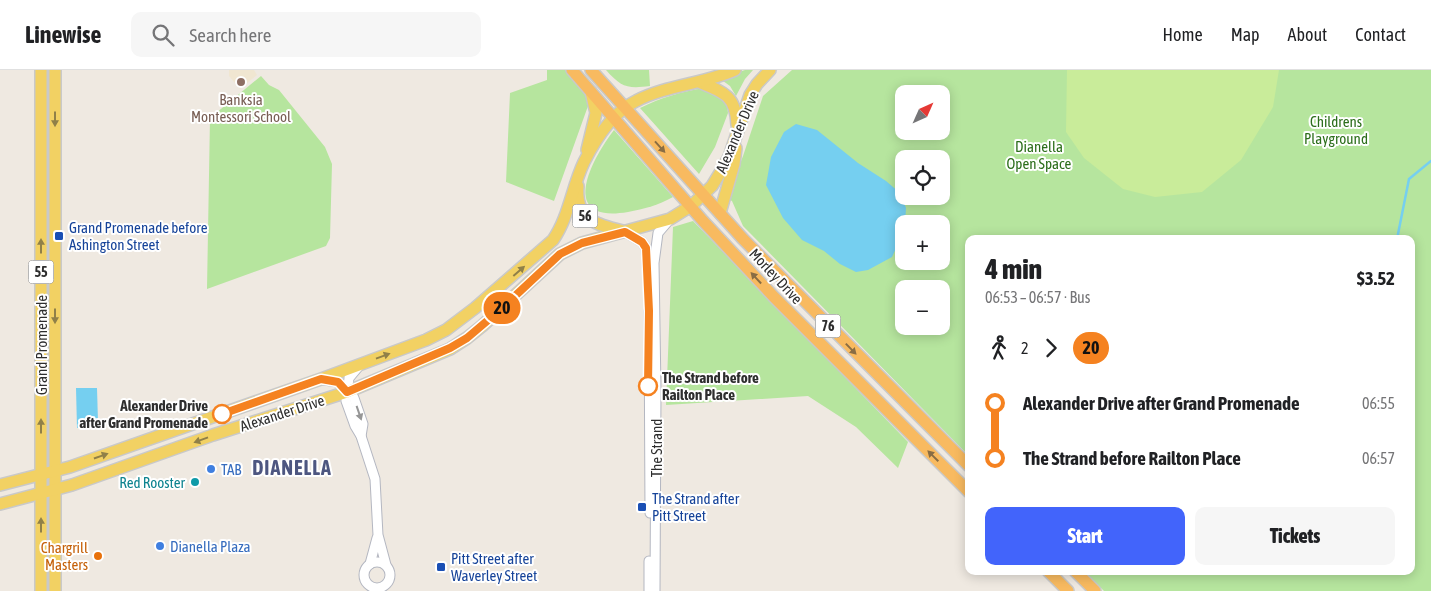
<!DOCTYPE html>
<html lang="en">
<head>
<meta charset="utf-8">
<style>
  :root { --surface:#fff; --page:#f6f6f6; --text:#202124; --muted:#757577; --line:#e0e0e0; --accent:#4264fb }
  body { margin:0; font-family:"Asap Condensed",sans-serif; background:var(--page); color:var(--text); height:100vh; display:flex; flex-direction:column; font-size:19px; white-space:nowrap }
  * { box-sizing:border-box; margin:0 }
  p { font-size:16px; color:var(--muted) }
  .icon { flex:none; width:28px; height:28px; fill:none; stroke:currentColor; stroke-width:2; stroke-linecap:round; stroke-linejoin:round }
  .map { position:relative; flex:1; overflow:hidden }
  .sheet { position:absolute; left:965px; top:165px; width:450px; height:340px; display:flex; flex-direction:column; background:var(--surface); border-radius:10px; box-shadow:0 2px 12px #0003 }
  .sheet>* { flex:none }
  .badge { padding:0 10px; border-radius:16px; font-size:18px; line-height:32px }
  .needle { width:32px; rotate:45deg }
  .tools { position:absolute; left:895px; top:15px; display:grid; gap:10px }
  .tools a { display:grid; place-items:center; width:55px; height:55px; border-radius:10px; background:var(--surface); box-shadow:0 2px 12px #0003; font-size:25px }
  .map>.badge { position:absolute; translate:-50% -50%; box-shadow:0 0 0 2px #fff }
  .legs { display:flex; align-items:center; gap:8px; height:55px; padding:0 20px; font-size:16px }
  .legs p { margin-inline-start:auto }
  .headline { display:flex; align-items:center; justify-content:space-between; height:85px; padding:0 20px }
  h1 { font-size:28px; font-weight:800; line-height:38px }
  .cta { display:flex; gap:10px; margin-top:auto; padding:10px 20px }
  .cta a { flex:1; height:58px; border-radius:10px; background:var(--accent); color:#fff; font-size:20px; font-weight:800; line-height:58px; text-align:center }
  .cta a+a { background:var(--page); color:var(--text) }
  ul { padding:0 20px; list-style:none }
  li { display:flex; align-items:center; gap:18px; height:55px; font-size:19px }
  li i { display:grid; place-items:center; width:8px; height:100%; margin:0 6px; background:currentColor }
  li i::after { content:''; width:12px; height:12px; margin:-6px; border:4px solid; border-radius:50%; background:var(--surface) }
  li p { margin-inline-start:auto }
  li:first-child i { background:linear-gradient(#0000 50%,currentColor 0) }
  li:last-child i { background:linear-gradient(currentColor 50%,#0000 0) }
  header { display:flex; align-items:center; gap:30px; box-sizing:border-box; height:70px; padding:0 25px; background:var(--surface); border-bottom:1px solid var(--line) }
  header strong { font-size:24px }
  nav { display:flex; gap:28px; margin-inline-start:auto; font-size:18px }
  .search { width:350px; height:45px; background:var(--page); display:flex; align-items:center; gap:12px; box-sizing:border-box; padding:0 18px; border-radius:10px; color:var(--muted); font-size:19px }
  .map>svg:first-child { display:block }
  .education { fill:#f0e6d1 }
  .green { fill:#b6e59e; fill-rule:evenodd }
  .pitch { fill:#c9ec9a }
  .water { fill:#75cff0 }
  .lines { fill:none; stroke-linecap:round; stroke-linejoin:round }
  .stream { stroke:#75cff0; stroke-width:2.5 }
  .tertiary-casing { stroke:#b4b7c1; stroke-width:11 }
  .primary-casing { stroke:#c9c9c9; stroke-width:14 }
  .trunk-casing { stroke:#c9c9c9; stroke-width:14 }
  .tertiary { stroke:#fff; stroke-width:9 }
  .primary { stroke:#f2d163; stroke-width:11 }
  .trunk { stroke:#f8ba60; stroke-width:11 }
  .oneway { fill:#908048 }
  .oneway2 { fill:#896d44 }
  .oneway3 { fill:#969696 }
  .line-1-casing { stroke:#fff; stroke-width:11 }
  .line-1 { stroke:#f58220; stroke-width:8 }
  .education-dot { fill:#8d6e63; stroke:#fff; stroke-width:2 }
  .transit-dot { fill:#1a4fb4; stroke:#fff; stroke-width:2 }
  .stop-1-dot { fill:#fff; stroke:#f58220; stroke-width:2.5 }
  .shop-dot { fill:#3f7fe0; stroke:#fff; stroke-width:2 }
  .culture-dot { fill:#0f9aa8; stroke:#fff; stroke-width:2 }
  .food-dot { fill:#e8710a; stroke:#fff; stroke-width:2 }
  .labels { text-anchor:middle; dominant-baseline:central; stroke-width:4; stroke-linejoin:round; paint-order:stroke }
  .shield { fill:#fff; stroke:#6d6d6d; stroke-width:1 }
  .shield-label { font-size:14px; font-weight:bold; fill:#2e2e2e }
  .education-label { font-size:15px; fill:#785e54; stroke:#fff }
  .park-label { font-size:15px; fill:#2c6e1b; stroke:#fff }
  .street-label { font-size:15px; fill:#2e2e2e; stroke:#fff }
  .transit-label { font-size:15px; fill:#164399; stroke:#fff; text-anchor:start }
  .stop-label { font-size:15px; font-weight:bold; fill:#2e2e2e; stroke:#fff; text-anchor:start }
  .shop-label { font-size:15px; fill:#366cbe; stroke:#fff; text-anchor:start }
  .culture-label { font-size:15px; fill:#0d838f; stroke:#fff; text-anchor:end }
  .food-label { font-size:15px; fill:#c56008; stroke:#fff; text-anchor:end }
  .district-label { font-size:20px; font-weight:bold; letter-spacing:1px; fill:#4d5680; stroke:#fff }
</style>
</head>
<body>
<header>
<strong>Linewise</strong>
<div class="search"><svg class="icon" aria-label="search" viewBox="0 0 24 24"><circle cx="10" cy="10" r="6"/><path d="M15 15l6 6"/></svg>Search here</div>
<nav><a>Home</a><a>Map</a><a>About</a><a>Contact</a></nav>
</header>
<div class="map">
<svg width="1431" height="521" viewBox="0 0 1431 521">
  <rect width="100%" height="100%" fill="#efe9e1"/>
  <path class="education" d="M 229,0 L 254,0 L 257,5 L 240,19 L 229,6 Z"/>
  <g class="green">
    <path d="M 547,0 L 565,0 C 575,11 587,21 588,36 L 554,131 L 506,112 L 510,23 L 547,10 Z"/>
    <path d="M 606,0 L 649,0 L 650,16 C 627,19 621,17 606,0 Z"/>
    <path d="M 745,0 L 753,0 L 745,9 L 736,26 L 730,16 L 719,8 Z"/>
    <path d="M 792,0 L 1431,0 L 1431,521 L 1104,521 L 1084,501 L 1411,501 L 1411,169 L 969,169 L 969,386 L 743,156 L 732,131 L 730,130 L 732,114 L 743,86 L 763,26 ZM 904,24 L 941,24 L 941,61 L 904,61 ZM 904,89 L 941,89 L 941,126 L 904,126 ZM 904,154 L 941,154 L 941,191 L 904,191 ZM 904,219 L 941,219 L 941,256 L 904,256 Z"/>
    <path d="M 261,6 L 269,15 L 279,20 L 325,77 L 332,94 L 330,168 L 326,176 L 207,219 L 210,48 Z"/>
    <path d="M 705,18 C 718,25 727,26 728,43 L 715,77 L 699,104 L 640,38 C 660,28 683,21 705,18 Z"/>
    <path d="M 614,60 L 673,127 C 659,135 644,139 628,142 C 557,154 591,90 614,60 Z"/>
    <path d="M 693,151 L 908,372 L 898,398 L 856,357 L 808,326 L 666,335 L 673,157 Z"/>
  </g>
  <path class="pitch" d="M 1067,0 L 1279,0 L 1273,37 L 1241,90 L 1202,122 L 1155,127 L 1123,119 L 1084,88 L 1066,62 Z"/>
  <g class="water">
    <path d="M 796,54 L 817,60 L 858,93 L 886,111 L 900,123 L 906,138 L 905,154 L 904,161 L 892,187 L 868,200 L 856,202 L 840,194 L 824,181 L 802,170 L 783,148 L 766,115 L 771,87 L 784,62 Z"/>
    <path d="M 76,318 L 97,318 L 98,352 L 77,358 Z"/>
  </g>
  <g class="lines">
    <path class="stream" d="M 1397,169 L 1409,109 L 1431,91"/>
    <defs>
      <g id="tertiary">
        <path d="M 625,162 L 642,172 L 646,178 L 649,223"/>
        <path d="M 649,241 L 650,443"/>
        <path d="M 359,296 L 349,308 L 346,331 L 355,356 L 361,366 L 375,409 L 378,465 L 386,495"/>
        <path d="M 324,310 L 338,312 L 354,328 L 363,354 L 361,366"/>
        <circle cx="377" cy="505" r="13"/>
        <path d="M 370,494 L 377,468"/>
        <path d="M 649,521 L 649,491"/>
        <path d="M 655,521 L 656,321 L 654,193 L 658,163 L 670,149"/>
      </g>
      <g id="primary">
        <path d="M 41,0 L 41,521"/>
        <path d="M 55,0 L 55,521"/>
        <path d="M 699,12 C 724,22 736,26 737,55"/>
        <path d="M 587,80 L 596,43 L 591,22"/>
        <path d="M 578,116 C 575,149 596,155 623,161"/>
        <path d="M 720,143 L 734,94 L 736,78"/>
        <path d="M 0,415 L 70,397 L 321,309 L 426,270 L 446,260 L 475,238 L 553,170 C 569,147 572,117 584,92 C 595,70 613,42 636,31 C 667,15 703,14 735,0"/>
        <path d="M 0,434 L 72,415 L 213,365 L 347,322 L 450,279 L 467,268 L 482,256 L 560,184 L 582,173 L 670,149 L 691,136 L 712,116 L 720,103 L 729,87 L 750,25 L 757,14 L 770,0"/>
      </g>
      <g id="trunk">
        <path d="M 572,0 L 703,151 L 774,227 L 969,422"/>
        <path d="M 591,0 L 743,169 L 969,396"/>
        <path d="M 1048,501 L 1068,521"/>
        <path d="M 1075,501 L 1095,521"/>
      </g>
    </defs>
    <use href="#tertiary" class="tertiary-casing"/>
    <use href="#primary" class="primary-casing"/>
    <use href="#trunk" class="trunk-casing"/>
    <use href="#tertiary" class="tertiary"/>
    <use href="#primary" class="primary"/>
    <use href="#trunk" class="trunk"/>
  </g>
  <defs><path id="oneway-solid" d="M-6-.8H1V-3.2L6.5 0L1 3.2V.8H-6Z" transform="scale(1.25)"/></defs>
  <g class="oneway">
    <use href="#oneway-solid" transform="translate(55 49) rotate(90)"/>
    <use href="#oneway-solid" transform="translate(41 176) rotate(-90)"/>
    <use href="#oneway-solid" transform="translate(519 201) rotate(-41)"/>
    <use href="#oneway-solid" transform="translate(55 246) rotate(90)"/>
    <use href="#oneway-solid" transform="translate(383 286) rotate(-20)"/>
    <use href="#oneway-solid" transform="translate(41 356) rotate(-90)"/>
    <use href="#oneway-solid" transform="translate(201 370) rotate(160)"/>
    <use href="#oneway-solid" transform="translate(101 386) rotate(-19)"/>
    <use href="#oneway-solid" transform="translate(41 455) rotate(-90)"/>
  </g>
  <g class="oneway2">
    <use href="#oneway-solid" transform="translate(660 77) rotate(48)"/>
    <use href="#oneway-solid" transform="translate(756 208) rotate(-133)"/>
    <use href="#oneway-solid" transform="translate(851 279) rotate(46)"/>
    <use href="#oneway-solid" transform="translate(933 386) rotate(-135)"/>
  </g>
  <use class="oneway3" href="#oneway-solid" transform="translate(359 343) rotate(71)"/>
  <g class="lines">
    <defs>
      <path id="line-1" d="M 222,344 L 321,309 L 338,312 L 347,322 L 450,278 L 467,268 L 500,240 L 560,184 L 582,173 L 625,162 L 642,172 L 646,178 L 649,241 L 648,316"/>
    </defs>
    <use href="#line-1" class="line-1-casing"/>
    <use href="#line-1" class="line-1"/>
  </g>
  <circle class="education-dot" cx="241" cy="12" r="5"/>
  <g class="transit-dot">
    <rect x="54" y="161" width="10" height="10" rx="2.5"/>
    <rect x="637" y="432" width="10" height="10" rx="2.5"/>
    <rect x="436" y="492" width="10" height="10" rx="2.5"/>
  </g>
  <g class="stop-1-dot">
    <circle cx="648" cy="316" r="9"/>
    <circle cx="222" cy="344" r="9"/>
  </g>
  <g class="shop-dot">
    <circle cx="211" cy="399" r="5"/>
    <circle cx="160" cy="476" r="5"/>
  </g>
  <circle class="culture-dot" cx="195" cy="412" r="5"/>
  <circle class="food-dot" cx="98" cy="486" r="5"/>
  <g class="labels">
    <g class="shield">
      <rect x="572.5" y="134.5" width="25" height="23" rx="4"/>
      <rect x="28.5" y="190.5" width="25" height="23" rx="4"/>
      <rect x="815.5" y="244.5" width="25" height="23" rx="4"/>
    </g>
    <g class="shield-label">
      <text x="585" y="146">56</text>
      <text x="41" y="202">55</text>
      <text x="828" y="256">76</text>
    </g>
    <g class="education-label">
      <text x="241" y="29">Banksia<tspan x="241" dy="17">Montessori School</tspan></text>
    </g>
    <g class="park-label">
      <text x="1336" y="51">Childrens<tspan x="1336" dy="17">Playground</tspan></text>
      <text x="1039" y="76">Dianella<tspan x="1039" dy="17">Open Space</tspan></text>
    </g>
    <g class="street-label">
      <text transform="translate(737 62) rotate(-67)">Alexander Drive</text>
      <text transform="translate(776 206) rotate(47)">Morley Drive</text>
      <text transform="translate(41 275) rotate(-90)">Grand Promenade</text>
      <text transform="translate(282 343) rotate(-18)">Alexander Drive</text>
      <text transform="translate(656 378) rotate(-90)">The Strand</text>
    </g>
    <g class="transit-label">
      <text x="69" y="157">Grand Promenade before<tspan x="69" dy="17">Ashington Street</tspan></text>
      <text x="652" y="428">The Strand after<tspan x="652" dy="17">Pitt Street</tspan></text>
      <text x="451" y="488">Pitt Street after<tspan x="451" dy="17">Waverley Street</tspan></text>
    </g>
    <g class="stop-label">
      <text x="662" y="307">The Strand before<tspan x="662" dy="17">Railton Place</tspan></text>
      <text x="208" y="335" text-anchor="end">Alexander Drive<tspan x="208" dy="17">after Grand Promenade</tspan></text>
    </g>
    <g class="shop-label">
      <text x="221" y="399">TAB</text>
      <text x="170" y="476">Dianella Plaza</text>
    </g>
    <g class="culture-label">
      <text x="185" y="412">Red Rooster</text>
    </g>
    <g class="food-label">
      <text x="88" y="477">Chargrill<tspan x="88" dy="17">Masters</tspan></text>
    </g>
    <g class="district-label">
      <text x="292" y="397">DIANELLA</text>
    </g>
  </g>
</svg>
<div class="tools">
<a><svg class="needle" viewBox="-14 -14 28 28"><path d="M0-13l5 13h-10z" fill="#e53935"/><path d="M0 13l5-13h-10z" fill="#757577"/></svg></a>
<a><svg class="icon" aria-label="locate" viewBox="0 0 24 24"><circle cx="12" cy="12" r="6"/><path d="M12 2v4M12 18v4M2 12h4M18 12h4"/></svg></a>
<a>+</a>
<a>−</a>
</div>
<b class="badge" style="left:502px;top:238px;background:#f58220;color:#111">20</b>
<section class="sheet">
<div class="headline"><div><h1>4 min</h1><p>06:53 – 06:57 · Bus</p></div><b>$3.52</b></div>
<div class="legs"><svg class="icon" aria-label="walk" viewBox="0 0 24 24"><circle cx="13" cy="4" r="2"/><path d="M13 8l-2 6 4 7M11 14l-3 7M7 12l3-4h3l4 4"/></svg>2<svg class="icon" aria-label="forward" viewBox="0 0 24 24"><path d="M9 5l7 7-7 7"/></svg><b class="badge" style="background:#f58220;color:#111">20</b></div>
<ul>
<li><i style="color:#f58220"></i><b>Alexander Drive after Grand Promenade</b><p>06:55</p></li>
<li><i style="color:#f58220"></i><b>The Strand before Railton Place</b><p>06:57</p></li>
</ul>
<div class="cta"><a>Start</a><a>Tickets</a></div>
</section>
</div>
</body>
</html>
